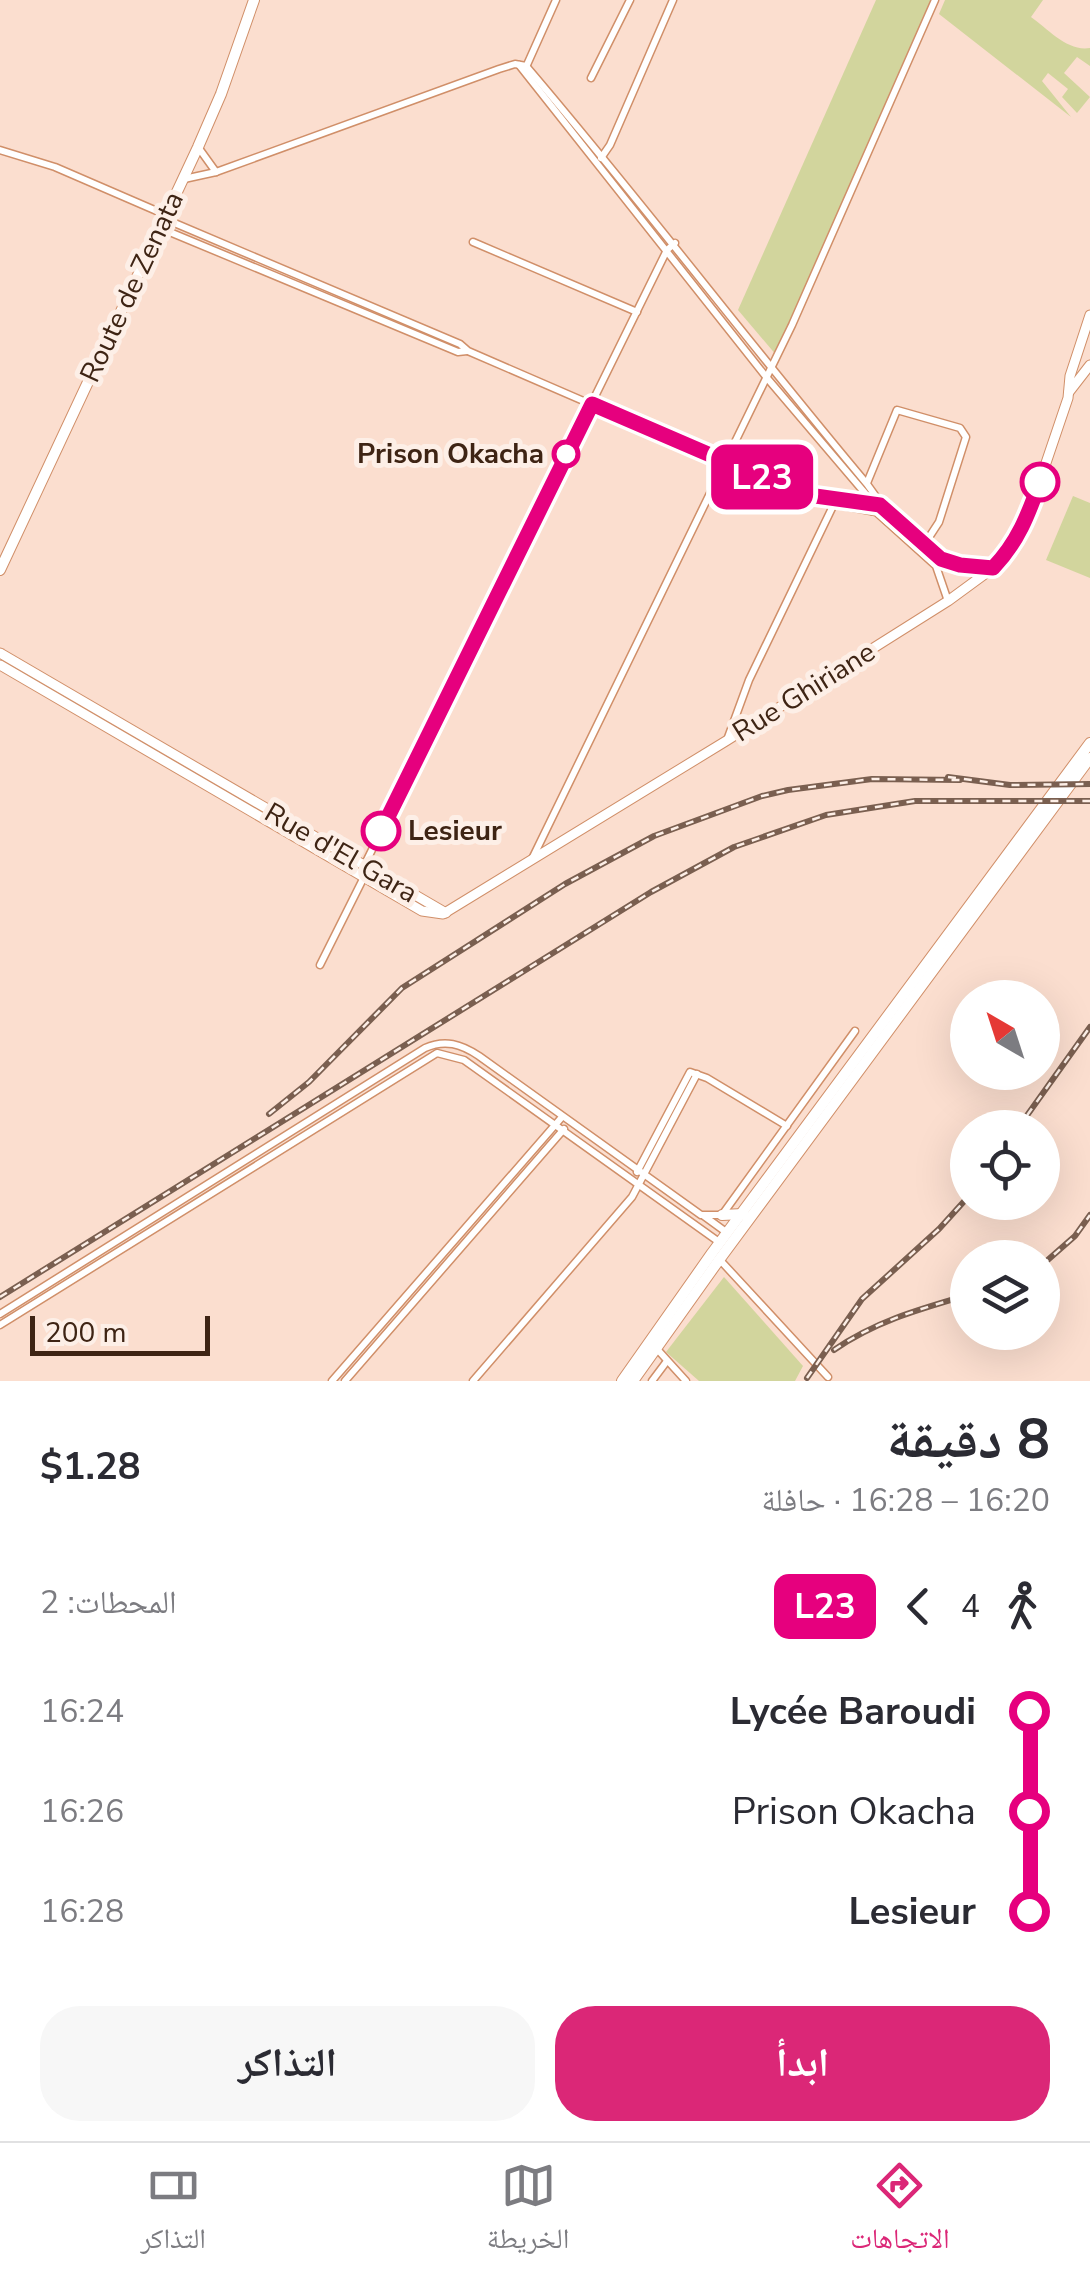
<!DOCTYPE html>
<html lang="ar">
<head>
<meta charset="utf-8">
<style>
  :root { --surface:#fff; --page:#f7f7f7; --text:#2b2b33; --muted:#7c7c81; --line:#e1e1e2; --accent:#db2777 }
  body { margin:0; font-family:"Nunito Sans","Noto Naskh Arabic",sans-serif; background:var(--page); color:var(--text); direction:rtl; height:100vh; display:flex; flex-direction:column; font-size:38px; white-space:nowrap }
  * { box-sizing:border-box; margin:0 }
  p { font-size:32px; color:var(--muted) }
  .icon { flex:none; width:55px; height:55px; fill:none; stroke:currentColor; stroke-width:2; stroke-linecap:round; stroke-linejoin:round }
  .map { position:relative; height:1381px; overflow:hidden; direction:ltr }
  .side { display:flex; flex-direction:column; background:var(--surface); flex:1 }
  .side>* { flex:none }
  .badge { padding:0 20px; border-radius:15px; font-size:35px; line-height:65px }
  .needle { width:65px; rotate:321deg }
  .tools { position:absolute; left:950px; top:980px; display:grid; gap:20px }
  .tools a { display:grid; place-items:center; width:110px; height:110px; border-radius:50%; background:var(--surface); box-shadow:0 10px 40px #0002; font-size:50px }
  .scale { position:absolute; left:30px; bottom:25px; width:180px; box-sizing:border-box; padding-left:10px; border:5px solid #3e2414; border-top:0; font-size:28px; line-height:35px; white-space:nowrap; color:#3e2414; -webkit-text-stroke:8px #fdefe7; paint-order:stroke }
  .map>.badge { position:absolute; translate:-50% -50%; box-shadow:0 0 0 5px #fff }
  .legs { display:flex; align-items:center; gap:15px; height:110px; padding:0 40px; font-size:32px }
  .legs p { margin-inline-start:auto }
  .summary { display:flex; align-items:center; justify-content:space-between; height:170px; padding:0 40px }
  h1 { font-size:55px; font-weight:700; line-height:75px }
  .primary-button { display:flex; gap:20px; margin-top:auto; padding:20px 40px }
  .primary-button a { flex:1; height:115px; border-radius:40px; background:var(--accent); color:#fff; font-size:40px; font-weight:700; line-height:115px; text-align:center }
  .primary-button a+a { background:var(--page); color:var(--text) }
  ul { padding:0 40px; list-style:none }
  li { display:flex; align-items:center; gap:35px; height:100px; font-size:38px }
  li i { display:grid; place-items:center; width:15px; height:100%; margin:0 12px; background:currentColor }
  li i::after { content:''; width:25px; height:25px; margin:-12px; border:8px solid; border-radius:50%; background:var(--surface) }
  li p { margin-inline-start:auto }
  li:first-child i { background:linear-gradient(#0000 50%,currentColor 0) }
  li:last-child i { background:linear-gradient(currentColor 50%,#0000 0) }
  .tab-bar { display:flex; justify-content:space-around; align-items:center; height:140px; border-top:2px solid var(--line); background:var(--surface); font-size:28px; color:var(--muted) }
  .tab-bar a { display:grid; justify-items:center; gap:5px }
  .tab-bar .active { color:var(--accent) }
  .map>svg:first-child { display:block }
  .green { fill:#d2d59d }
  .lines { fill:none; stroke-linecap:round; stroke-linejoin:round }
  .minor-casing { stroke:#d08f69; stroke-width:9 }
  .tertiary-casing { stroke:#d08f69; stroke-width:11 }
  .primary-casing { stroke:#d08f69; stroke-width:12 }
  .minor { stroke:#fff; stroke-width:6 }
  .tertiary { stroke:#fff; stroke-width:9 }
  .primary { stroke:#fff; stroke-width:10 }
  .rail-casing { stroke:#7a5f50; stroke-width:6 }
  .rail { stroke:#fdefe7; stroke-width:2.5; stroke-dasharray:8; stroke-linecap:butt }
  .line-1-casing { stroke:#fff; stroke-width:22 }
  .line-1 { stroke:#e6007e; stroke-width:15 }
  .stop-1-dot { fill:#fff; stroke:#e6007e; stroke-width:5 }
  .labels { text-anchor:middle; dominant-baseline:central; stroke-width:10; stroke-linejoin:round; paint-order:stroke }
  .street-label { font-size:28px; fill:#3e2414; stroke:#fdefe7 }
  .stop-label { font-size:28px; font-weight:bold; fill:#3e2414; stroke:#fdefe7; text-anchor:end }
</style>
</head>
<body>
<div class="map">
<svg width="1090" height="1381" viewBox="0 0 1090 1381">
  <rect width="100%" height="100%" fill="#fbdecf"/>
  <g class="green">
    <path d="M 876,0 L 935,0 L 777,356 L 738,310 Z"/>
    <path d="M 945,0 L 1043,0 L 1031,17 C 1048,29 1068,52 1090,48 L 1090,66 L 1077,57 L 1064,73 L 1090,97 L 1077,113 L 1062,97 L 1068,89 L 1048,73 L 1042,81 L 1071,117 L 939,14 Z"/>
    <path d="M 1073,496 L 1090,503 L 1090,578 L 1046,560 Z"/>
    <path d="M 724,1277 L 803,1366 L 795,1381 L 699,1381 L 666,1352 Z"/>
  </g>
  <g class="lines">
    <defs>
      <g id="minor">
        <path d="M 519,65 L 767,378 L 870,499 L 872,511"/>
        <path d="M 526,67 L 556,0"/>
        <path d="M 591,78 L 630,0"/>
        <path d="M 198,147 L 216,172"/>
        <path d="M 0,150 L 55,167 L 166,215"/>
        <path d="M 601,158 L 610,145 L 673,0"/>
        <path d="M 184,179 L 216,172 L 499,69 L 515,64 L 526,66 C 643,203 751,346 867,484 L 877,498 L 876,512"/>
        <path d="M 165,219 L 460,344 L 468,351 L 812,500 L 876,512 L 936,566 L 948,601"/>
        <path d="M 160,228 L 458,352 L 467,351"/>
        <path d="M 473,242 L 637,312"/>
        <path d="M 867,483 L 897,410 L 960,428 L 966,437 L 939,522 L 924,545"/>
        <path d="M 802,493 L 877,504 L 941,559 L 960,565 L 992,568"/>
        <path d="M 727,740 L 749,680 L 833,506"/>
        <path d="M 532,859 L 792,325 L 935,0"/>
        <path d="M 363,868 L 667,250 L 675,243"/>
        <path d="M 320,965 L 364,877"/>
        <path d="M 637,1172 L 690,1072 L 707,1078 L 787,1126"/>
        <path d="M 704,1216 L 726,1232"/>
        <path d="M 720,1260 L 828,1377"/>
        <path d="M 0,1314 L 425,1048 C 445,1039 461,1044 479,1056 L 701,1215 L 722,1215 L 855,1031"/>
        <path d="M 0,1325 L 437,1053 L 464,1060 L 719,1242"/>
        <path d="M 657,1349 L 686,1381"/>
        <path d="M 332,1381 L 562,1117"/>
        <path d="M 345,1381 L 564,1129"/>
        <path d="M 473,1381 L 632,1197 L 697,1074"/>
        <path d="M 652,1381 L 667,1361"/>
      </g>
      <g id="tertiary">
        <path d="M 1069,392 L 1090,365"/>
        <path d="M 0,653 L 446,913"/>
        <path d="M 0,665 L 422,911 L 443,914 L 726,741 L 948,601 L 993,568 L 1010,550 L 1027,519 L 1068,398 L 1070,376 L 1090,315"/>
      </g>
      <g id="primary">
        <path d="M 0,570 L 198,147 L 221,94 L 254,0"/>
        <path d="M 722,1215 L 743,1214"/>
        <path d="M 622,1381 L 712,1253 L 1090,743"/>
        <path d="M 633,1381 L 719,1260 L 1090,758"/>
      </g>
    </defs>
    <use href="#minor" class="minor-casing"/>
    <use href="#tertiary" class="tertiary-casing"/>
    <use href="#primary" class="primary-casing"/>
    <use href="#minor" class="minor"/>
    <use href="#tertiary" class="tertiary"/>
    <use href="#primary" class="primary"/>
    <defs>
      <g id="rail">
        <path d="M 948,777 L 1010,785 L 1090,784"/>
        <path d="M 269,1114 L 309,1082 L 402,988 L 565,884 L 654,836 L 762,796 L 788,790 L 872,779 L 960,780"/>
        <path d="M 1018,1128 L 1090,1027"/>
        <path d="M 1042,1265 L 1075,1236 L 1090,1215"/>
        <path d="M 0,1297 L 651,892 L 734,847 L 826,815 L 915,801 L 1090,801"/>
        <path d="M 834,1350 C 876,1321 920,1309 968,1295"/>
        <path d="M 807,1378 L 862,1299 L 939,1229 L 968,1197"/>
      </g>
    </defs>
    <use href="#rail" class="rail-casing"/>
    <use href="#rail" class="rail"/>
  </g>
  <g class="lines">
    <defs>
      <path id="line-1" d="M 381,831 L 592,404 L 801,494 L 880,505 L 941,559 L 960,565 L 993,568 C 1018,542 1028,515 1040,482"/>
    </defs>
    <use href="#line-1" class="line-1-casing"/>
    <use href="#line-1" class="line-1"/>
  </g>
  <g class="stop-1-dot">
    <circle cx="566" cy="454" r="12"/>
    <circle cx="1040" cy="482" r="18"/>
    <circle cx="381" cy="831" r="18"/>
  </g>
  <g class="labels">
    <g class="street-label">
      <text transform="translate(132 287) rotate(-65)">Route de Zenata</text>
      <text transform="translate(804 692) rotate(-32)">Rue Ghiriane</text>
      <text transform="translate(341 853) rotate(30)">Rue d'El Gara</text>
    </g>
    <g class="stop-label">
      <text x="544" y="454">Prison Okacha</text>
      <text x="408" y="831" text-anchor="start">Lesieur</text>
    </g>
  </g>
</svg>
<div class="tools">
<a><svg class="needle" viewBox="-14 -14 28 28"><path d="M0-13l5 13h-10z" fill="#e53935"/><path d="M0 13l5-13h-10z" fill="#7c7c81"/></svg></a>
<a><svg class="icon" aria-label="locate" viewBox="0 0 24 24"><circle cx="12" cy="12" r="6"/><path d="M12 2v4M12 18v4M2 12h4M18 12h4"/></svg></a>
<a><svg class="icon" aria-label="layers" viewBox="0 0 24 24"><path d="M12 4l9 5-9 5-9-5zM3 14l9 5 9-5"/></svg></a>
</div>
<div class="scale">200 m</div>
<b class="badge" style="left:762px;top:477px;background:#e6007e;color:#fff">L23</b>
</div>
<section class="side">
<div class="summary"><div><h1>8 دقيقة</h1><p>16:20 – 16:28 · حافلة</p></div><b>$1.28</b></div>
<div class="legs"><svg class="icon" aria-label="walk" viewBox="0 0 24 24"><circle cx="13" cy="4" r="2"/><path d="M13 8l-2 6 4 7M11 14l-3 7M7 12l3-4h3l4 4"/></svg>4<svg class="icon" aria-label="back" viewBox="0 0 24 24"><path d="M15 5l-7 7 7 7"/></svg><b class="badge" style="background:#e6007e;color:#fff">L23</b><p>المحطات: 2</p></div>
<ul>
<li><i style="color:#e6007e"></i><b>Lycée Baroudi</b><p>16:24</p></li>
<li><i style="color:#e6007e"></i><span>Prison Okacha</span><p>16:26</p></li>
<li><i style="color:#e6007e"></i><b>Lesieur</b><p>16:28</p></li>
</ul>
<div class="primary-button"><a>ابدأ</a><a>التذاكر</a></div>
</section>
<nav class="tab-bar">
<a class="active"><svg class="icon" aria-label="directions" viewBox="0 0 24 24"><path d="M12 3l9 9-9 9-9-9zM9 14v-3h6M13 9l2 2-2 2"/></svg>الاتجاهات</a>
<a><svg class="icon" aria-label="map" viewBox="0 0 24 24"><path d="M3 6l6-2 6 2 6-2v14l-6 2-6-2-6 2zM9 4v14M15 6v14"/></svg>الخريطة</a>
<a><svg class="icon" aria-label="tickets" viewBox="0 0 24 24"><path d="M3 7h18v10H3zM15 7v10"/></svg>التذاكر</a>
</nav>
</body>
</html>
